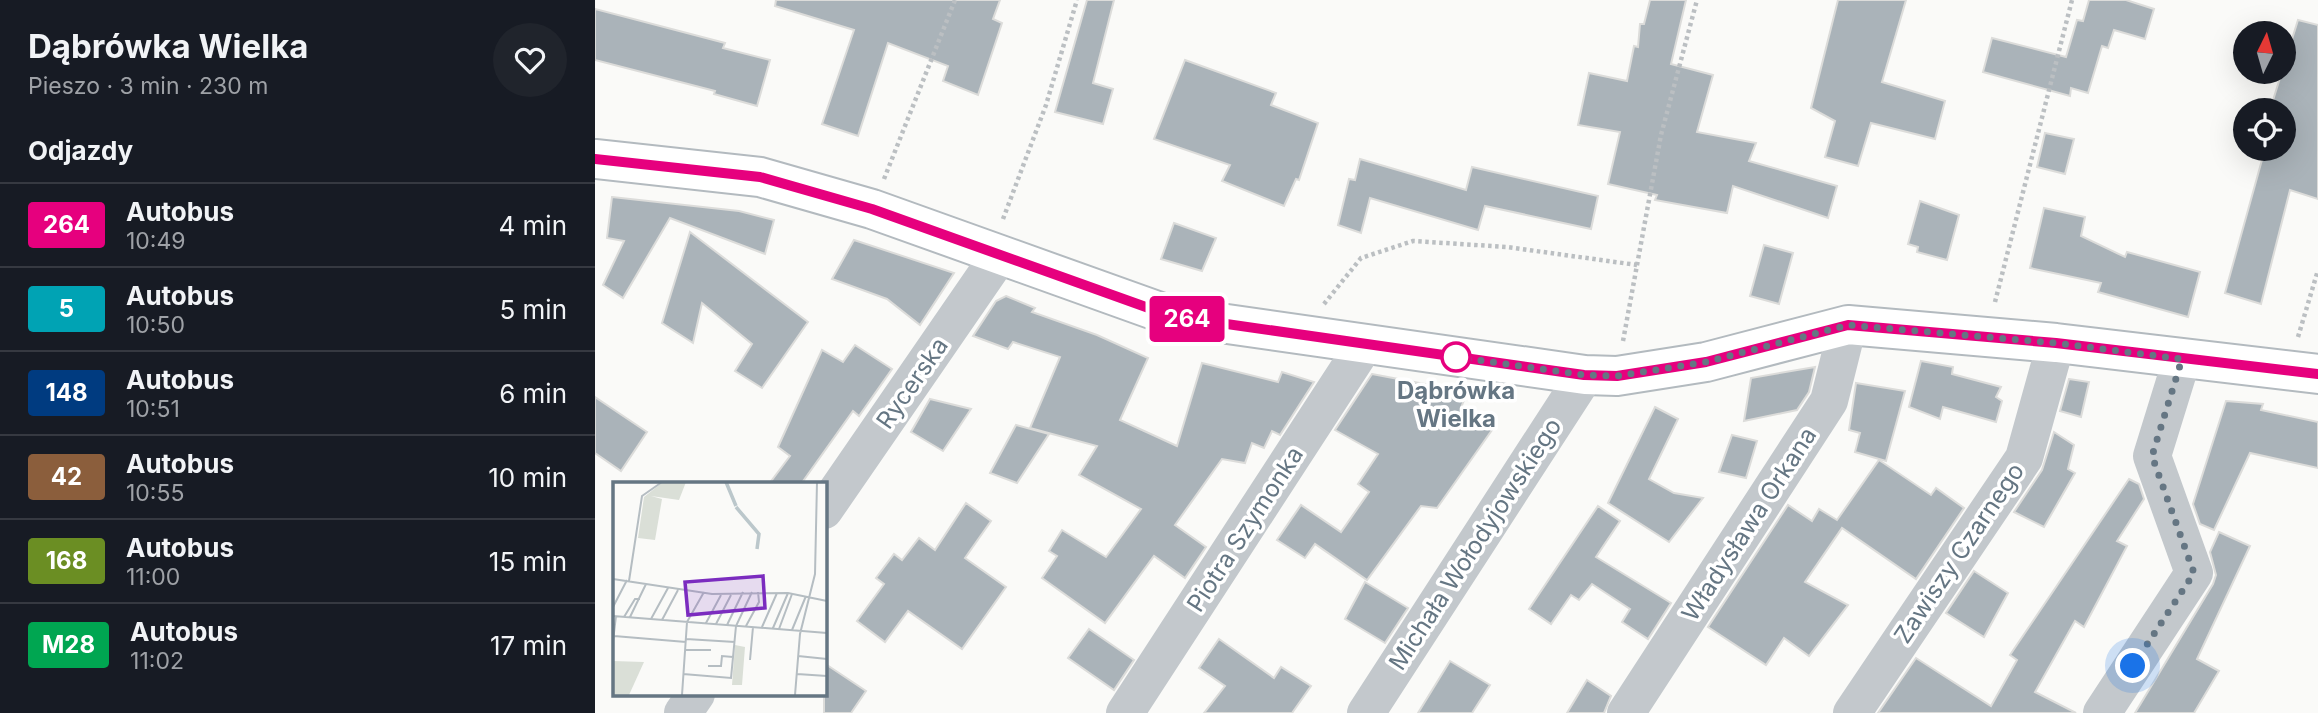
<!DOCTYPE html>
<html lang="pl">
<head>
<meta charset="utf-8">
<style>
  :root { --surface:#171b24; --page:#20242c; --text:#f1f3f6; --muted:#9ea1a6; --line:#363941 }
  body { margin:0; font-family:Inter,sans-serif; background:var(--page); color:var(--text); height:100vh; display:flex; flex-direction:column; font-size:26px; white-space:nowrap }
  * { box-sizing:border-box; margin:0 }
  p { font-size:23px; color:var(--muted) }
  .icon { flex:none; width:38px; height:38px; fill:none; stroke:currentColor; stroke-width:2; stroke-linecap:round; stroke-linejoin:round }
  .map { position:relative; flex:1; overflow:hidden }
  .details { display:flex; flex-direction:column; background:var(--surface); width:595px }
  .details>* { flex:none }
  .badge { padding:0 14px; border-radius:5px; font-size:24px; line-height:46px }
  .needle { width:46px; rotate:5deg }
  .fabs { position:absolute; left:1638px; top:21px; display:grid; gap:14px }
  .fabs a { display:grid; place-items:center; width:63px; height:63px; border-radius:50%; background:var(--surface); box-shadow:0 7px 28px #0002; font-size:35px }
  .you { position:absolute; width:35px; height:35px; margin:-18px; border:5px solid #fff; border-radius:50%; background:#1a73e8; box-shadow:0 0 0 10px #1a73e833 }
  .map>.badge { position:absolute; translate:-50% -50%; box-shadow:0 0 0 4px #fff }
  h2 { padding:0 28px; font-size:26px; line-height:63px }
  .round { display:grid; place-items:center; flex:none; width:74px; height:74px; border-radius:37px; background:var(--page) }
  .summary { display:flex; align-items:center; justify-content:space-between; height:119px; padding:0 28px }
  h1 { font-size:33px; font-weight:700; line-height:52px }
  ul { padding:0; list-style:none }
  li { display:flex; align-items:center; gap:21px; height:84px; padding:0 28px; border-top:2px solid var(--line) }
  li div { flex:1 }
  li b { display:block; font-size:26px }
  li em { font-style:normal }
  li .badge { min-width:77px; font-weight:700; text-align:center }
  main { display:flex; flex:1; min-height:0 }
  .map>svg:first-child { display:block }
  .building { fill:#aab3b9; stroke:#dcdcda; stroke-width:2 }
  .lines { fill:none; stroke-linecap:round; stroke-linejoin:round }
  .secondary-casing { stroke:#b3babf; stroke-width:42 }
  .path { stroke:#bbbfc2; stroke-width:4.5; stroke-dasharray:3.5 3.5; stroke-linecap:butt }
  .street { stroke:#c3c8cc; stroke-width:38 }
  .secondary { stroke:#fff; stroke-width:38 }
  .line-casing { stroke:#fff; stroke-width:16 }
  .line { stroke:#e6007e; stroke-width:10 }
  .walk { stroke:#657683; stroke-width:7; stroke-dasharray:0 12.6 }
  .stop-dot { fill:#fff; stroke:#e6007e; stroke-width:3.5 }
  .labels { text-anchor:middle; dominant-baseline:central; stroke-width:7; stroke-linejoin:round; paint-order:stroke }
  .street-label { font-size:24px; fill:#657683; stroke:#fff }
  .stop-label { font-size:24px; font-weight:bold; fill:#657683; stroke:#fff }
  .inset-river { fill:none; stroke:#bbc7cb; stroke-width:3.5 }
  .inset-road { fill:none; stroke:#b5bdc2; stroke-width:2 }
  .view { fill:#7b2cbf; fill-opacity:0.15; stroke:#7b2cbf; stroke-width:3.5 }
  .inset-edge { fill:none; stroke:#657683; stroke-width:3.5 }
</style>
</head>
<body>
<main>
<section class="details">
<div class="summary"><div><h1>Dąbrówka Wielka</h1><p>Pieszo · 3 min · 230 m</p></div><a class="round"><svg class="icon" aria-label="heart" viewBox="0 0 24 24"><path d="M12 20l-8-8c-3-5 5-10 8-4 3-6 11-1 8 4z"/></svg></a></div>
<h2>Odjazdy</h2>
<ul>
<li><span class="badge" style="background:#e6007e;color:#fff">264</span><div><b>Autobus</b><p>10:49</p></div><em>4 min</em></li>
<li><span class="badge" style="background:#00a3b4;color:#fff">5</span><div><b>Autobus</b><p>10:50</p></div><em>5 min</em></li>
<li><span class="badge" style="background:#003b80;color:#fff">148</span><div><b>Autobus</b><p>10:51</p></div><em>6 min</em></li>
<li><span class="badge" style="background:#8b5e3c;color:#fff">42</span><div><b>Autobus</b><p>10:55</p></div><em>10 min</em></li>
<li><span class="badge" style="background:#6b8e23;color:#fff">168</span><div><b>Autobus</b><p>11:00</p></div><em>15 min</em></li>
<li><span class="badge" style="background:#00a651;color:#fff">M28</span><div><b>Autobus</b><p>11:02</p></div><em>17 min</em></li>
</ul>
</section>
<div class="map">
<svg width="1723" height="713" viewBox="0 0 1723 713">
  <rect width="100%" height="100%" fill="#fafaf8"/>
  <g class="building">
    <path d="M 181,0 L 405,0 L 398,19 L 407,23 L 383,95 L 348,81 L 353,66 L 293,43 L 263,136 L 227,124 L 259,30 L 180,6 Z"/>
    <path d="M 492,0 L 519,0 L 498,83 L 518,89 L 508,124 L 460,112 Z"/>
    <path d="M 1055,0 L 1091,0 L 1076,64 L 1118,75 L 1102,132 L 1161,143 L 1154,161 L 1242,186 L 1233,218 L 1138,186 L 1132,213 L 1060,200 L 1062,195 L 1013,184 L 1025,132 L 983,125 L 994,73 L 1032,81 L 1039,46 L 1043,47 L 1045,24 L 1049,24 Z"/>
    <path d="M 1243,0 L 1311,0 L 1287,82 L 1350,101 L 1340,139 L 1276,123 L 1263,166 L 1230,157 L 1240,121 L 1216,108 Z"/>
    <path d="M 1494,0 L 1531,0 L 1559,9 L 1550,39 L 1519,30 L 1513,48 L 1507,46 L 1493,93 L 1476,88 L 1475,96 L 1388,72 L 1397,38 L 1471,57 L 1482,20 L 1488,21 Z"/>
    <path d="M 0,9 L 130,43 L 128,48 L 175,60 L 162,106 L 119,94 L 120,91 L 0,60 Z"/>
    <path d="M 1703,20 L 1723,25 L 1723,199 L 1695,190 L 1666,304 L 1630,293 L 1670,149 L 1689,149 L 1689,110 L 1675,110 Z"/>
    <path d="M 590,60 L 681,93 L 676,105 L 723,123 L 704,180 L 701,179 L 689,206 L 627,181 L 635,165 L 559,139 Z"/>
    <path d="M 1450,133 L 1479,139 L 1470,174 L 1442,167 Z"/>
    <path d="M 765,159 L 871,190 L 877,167 L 1003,196 L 996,229 L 890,206 L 883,230 L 775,198 L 766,233 L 743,225 L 754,179 L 760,180 Z"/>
    <path d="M 17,197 L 144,211 L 179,220 L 170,254 L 75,218 L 28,298 L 8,285 L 29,241 L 12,238 Z"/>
    <path d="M 1325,201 L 1364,215 L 1352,260 L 1322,252 L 1323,247 L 1313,244 Z"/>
    <path d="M 1449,208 L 1490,217 L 1486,236 L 1530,257 L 1532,252 L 1605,272 L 1593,317 L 1503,292 L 1506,283 L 1435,268 Z"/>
    <path d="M 579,223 L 621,238 L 607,271 L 566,259 Z"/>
    <path d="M 95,232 L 213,322 L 167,388 L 140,371 L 157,344 L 107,303 L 98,343 L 67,323 Z"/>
    <path d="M 259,240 L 359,273 L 325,325 L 292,299 L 237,279 Z"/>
    <path d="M 1169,245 L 1198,253 L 1184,304 L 1155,296 Z"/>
    <path d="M 411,296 L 440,308 L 437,312 L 502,335 L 553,358 L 525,420 L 582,446 L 607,363 L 683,382 L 687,372 L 719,382 L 685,435 L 677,431 L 669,448 L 657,443 L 650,463 L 627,459 L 580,525 L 611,547 L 590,578 L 559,556 L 510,623 L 447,578 L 462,556 L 454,551 L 467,530 L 511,557 L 546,509 L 484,475 L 502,446 L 435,428 L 465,357 L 418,342 L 413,349 L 378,336 L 401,301 Z"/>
    <path d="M 260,345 L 297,369 L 264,416 L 258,411 L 206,484 L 174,484 L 195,456 L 183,447 L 227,350 L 248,362 Z"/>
    <path d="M 1326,361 L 1358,367 L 1357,374 L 1406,387 L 1401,397 L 1407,401 L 1401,422 L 1348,407 L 1345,419 L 1314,407 Z"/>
    <path d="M 1220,367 L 1214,392 L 1202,410 L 1149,421 L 1156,378 Z"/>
    <path d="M 777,374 L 840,386 L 869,400 L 866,408 L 897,430 L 842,508 L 826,506 L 772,580 L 720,544 L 710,558 L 682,540 L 706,505 L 746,532 L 774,492 L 763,484 L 783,454 L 740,430 Z"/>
    <path d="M 1474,379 L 1494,382 L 1486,417 L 1465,411 Z"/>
    <path d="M 1261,383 L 1310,391 L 1291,461 L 1260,452 L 1265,433 L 1254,430 Z"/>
    <path d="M 0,397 L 52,432 L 26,471 L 0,453 Z"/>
    <path d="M 335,399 L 376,409 L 348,451 L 316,432 Z"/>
    <path d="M 1631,401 L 1668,404 L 1666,410 L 1723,422 L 1723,468 L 1655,453 L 1619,530 L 1605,524 L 1598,504 Z"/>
    <path d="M 1060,407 L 1083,419 L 1054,479 L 1079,493 L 1108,498 L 1074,542 L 1013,503 Z"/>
    <path d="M 421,425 L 454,434 L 422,483 L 395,473 Z"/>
    <path d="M 1459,432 L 1479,445 L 1473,469 L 1480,473 L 1449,527 L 1419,512 L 1447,470 Z"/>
    <path d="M 1137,435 L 1162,441 L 1151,478 L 1124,472 Z"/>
    <path d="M 1284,460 L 1336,495 L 1341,488 L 1369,508 L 1321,579 L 1247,528 L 1210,582 L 1253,605 L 1214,656 L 1189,638 L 1171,665 L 1113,627 L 1193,505 L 1217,521 L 1224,509 L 1242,520 Z"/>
    <path d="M 1534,479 L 1544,484 L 1549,499 L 1522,541 L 1532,546 L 1489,627 L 1480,621 L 1440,692 L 1481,713 L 1283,713 L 1321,658 L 1396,706 L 1422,660 L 1415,655 Z"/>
    <path d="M 371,503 L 396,521 L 370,558 L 411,587 L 367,649 L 313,611 L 290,642 L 262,621 L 289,584 L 281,578 L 299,554 L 307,560 L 324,538 L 340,550 Z"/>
    <path d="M 1003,506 L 1025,521 L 1001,557 L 1076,603 L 1053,639 L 1027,622 L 1035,609 L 997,584 L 984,600 L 976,595 L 956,624 L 934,609 Z"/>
    <path d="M 1624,532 L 1655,546 L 1602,659 L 1624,671 L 1599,713 L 1540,713 L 1618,584 L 1621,575 L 1615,552 Z"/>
    <path d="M 1379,571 L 1413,593 L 1389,637 L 1351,613 Z"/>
    <path d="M 770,582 L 813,608 L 790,643 L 750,619 Z"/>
    <path d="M 494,629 L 539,660 L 519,690 L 473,658 Z"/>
    <path d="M 624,639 L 679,678 L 686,667 L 716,686 L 697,713 L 609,713 L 630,686 L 604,668 Z"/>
    <path d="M 855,661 L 895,685 L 877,713 L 823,713 Z"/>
    <path d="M 229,663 L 271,691 L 256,713 L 229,713 Z"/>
    <path d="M 992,680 L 1016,696 L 1009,713 L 972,713 Z"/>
  </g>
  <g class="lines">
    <defs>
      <path id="secondary" d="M 0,159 L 165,177 L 277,209 L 576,316 L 990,375 L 1022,376 L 1111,362 L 1253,325 L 1461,343 L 1723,374"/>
    </defs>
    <use href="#secondary" class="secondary-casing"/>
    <g class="path">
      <path d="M 289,179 L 360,0"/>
      <path d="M 408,219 L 451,105 L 482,0"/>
      <path d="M 1400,302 L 1477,0"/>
      <path d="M 729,304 L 766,258 L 818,241 L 912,247 L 1042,265"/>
      <path d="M 1703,337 L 1723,270"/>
      <path d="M 1028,341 L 1066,135 L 1102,0"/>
    </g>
    <g class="street">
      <path d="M 229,510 L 404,256"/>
      <path d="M 88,713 L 101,694"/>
      <path d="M 530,713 L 770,344"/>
      <path d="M 771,713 L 990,375"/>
      <path d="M 1031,713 L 1234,401 L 1253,325"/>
      <path d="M 1257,713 L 1429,458 L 1461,343"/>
      <path d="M 1507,713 L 1599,573 L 1557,456 L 1587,359"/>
    </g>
    <use href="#secondary" class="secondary"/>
  </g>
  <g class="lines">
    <defs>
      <path id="line" d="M 0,159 L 165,177 L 277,209 L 576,316 L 989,375 L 1022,376 L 1111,362 L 1253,325 L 1461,343 L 1723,374"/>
    </defs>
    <use href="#line" class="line-casing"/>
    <use href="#line" class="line"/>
    <path class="walk" d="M 861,357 L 989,375 L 1022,376 L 1111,362 L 1253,325 L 1461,343 L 1587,359 L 1557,456 L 1599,573 L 1538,666"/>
  </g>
  <circle class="stop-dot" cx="861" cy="357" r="14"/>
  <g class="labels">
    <g class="street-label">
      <text transform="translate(317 383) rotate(-55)">Rycerska</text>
      <text transform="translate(1154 524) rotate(-57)">Władysława Orkana</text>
      <text transform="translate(650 529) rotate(-57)">Piotra Szymonka</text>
      <text transform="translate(880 544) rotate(-57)">Michała Wołodyjowskiego</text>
      <text transform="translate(1364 553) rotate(-56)">Zawiszy Czarnego</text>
    </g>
    <g class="stop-label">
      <text x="861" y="390">Dąbrówka<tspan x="861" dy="28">Wielka</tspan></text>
    </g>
  </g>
  <g transform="translate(18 482)">
    <rect width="214" height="214" fill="#fafaf8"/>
    <path d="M 50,0 L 73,0 L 66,18 L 38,14 L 49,17 L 42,58 L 25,56 L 31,15 ZM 122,163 L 132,165 L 129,203 L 119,203 ZM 0,179 L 31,180 L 16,213 L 0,213 Z" fill="#dadfd7"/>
    <path class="inset-river" d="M 113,0 L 123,24M 123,25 L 146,52 L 144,67"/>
    <path class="inset-road" d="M 0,97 L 99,112 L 175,111 L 214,119M 16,99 L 29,14 L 49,0M 0,125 L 14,98M 0,134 L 214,151M 11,135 L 22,117 L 27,117M 17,135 L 33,102M 38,137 L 55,106M 49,138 L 65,108M 93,141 L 108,113M 103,142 L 118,113M 114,143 L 130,110M 133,144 L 146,120 L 145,110M 149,145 L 164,111M 160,146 L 175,111M 166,147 L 179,112M 179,148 L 193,114M 1,154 L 73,160M 73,157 L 122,160M 0,159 L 3,134M 72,168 L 98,168M 185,174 L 214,177M 137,178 L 140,145M 95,184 L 108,184 L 109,174 L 120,175M 70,192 L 118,196 L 123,144 L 139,110M 184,192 L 214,194M 69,213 L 74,140 L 91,110M 182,213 L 187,152 L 202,92 L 204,0"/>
    <path class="view" d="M 150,94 L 152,126 L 75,133 L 72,100 Z"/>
    <rect width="214" height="214" class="inset-edge"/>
  </g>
</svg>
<div class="fabs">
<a><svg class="needle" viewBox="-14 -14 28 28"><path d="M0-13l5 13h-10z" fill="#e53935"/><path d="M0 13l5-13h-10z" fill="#9ea1a6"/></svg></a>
<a><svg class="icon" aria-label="locate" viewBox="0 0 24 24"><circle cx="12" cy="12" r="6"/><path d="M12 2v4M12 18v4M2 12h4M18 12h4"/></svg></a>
</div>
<div class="you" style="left:1538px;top:666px"></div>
<b class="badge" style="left:592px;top:319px;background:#e6007e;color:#fff">264</b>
</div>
</main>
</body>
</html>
